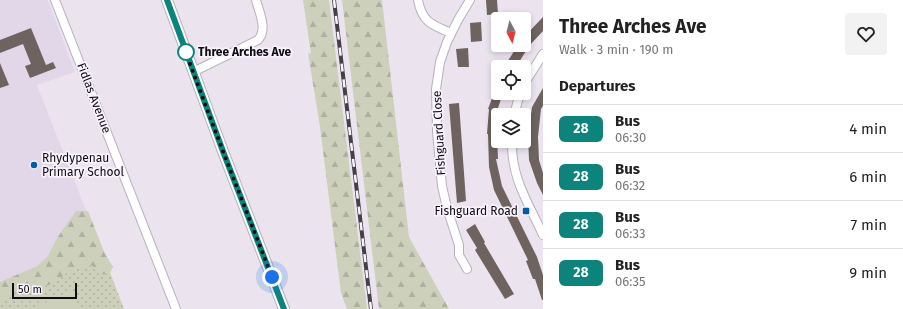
<!DOCTYPE html>
<html lang="en">
<head>
<meta charset="utf-8">
<style>
  :root { --surface:#fff; --page:#f2f2f2; --text:#222; --muted:#767676; --line:#e0e0e0 }
  body { margin:0; font-family:"Fira Sans",sans-serif; background:var(--page); color:var(--text); height:100vh; display:flex; flex-direction:column; font-size:15px; white-space:nowrap }
  * { box-sizing:border-box; margin:0 }
  p { font-size:13px; color:var(--muted) }
  .icon { flex:none; width:22px; height:22px; fill:none; stroke:currentColor; stroke-width:2; stroke-linecap:round; stroke-linejoin:round }
  .map { position:relative; flex:1; overflow:hidden }
  .sheet { display:flex; flex-direction:column; background:var(--surface); width:360px }
  .sheet>* { flex:none }
  .badge { padding:0 8px; border-radius:6px; font-size:14px; line-height:26px }
  .needle { width:26px; rotate:173deg }
  .tools { position:absolute; left:491px; top:12px; display:grid; gap:8px }
  .tools a { display:grid; place-items:center; width:40px; height:40px; border-radius:4px; background:var(--surface); box-shadow:0 2px 6px #0003; font-size:20px }
  .scale { position:absolute; left:12px; bottom:10px; width:65px; box-sizing:border-box; padding-left:4px; border:2px solid #0f0d10; border-top:0; font-size:11px; line-height:14px; white-space:nowrap; color:#0f0d10; -webkit-text-stroke:3px #f8f2fd; paint-order:stroke }
  .you { position:absolute; width:20px; height:20px; margin:-10px; border:3px solid #fff; border-radius:50%; background:#1a73e8; box-shadow:0 0 0 6px #1a73e833 }
  .map>.badge { position:absolute; translate:-50% -50%; box-shadow:0 0 0 2px #fff }
  h2 { padding:0 16px; font-size:15px; line-height:36px }
  .round { display:grid; place-items:center; flex:none; width:42px; height:42px; border-radius:4px; background:var(--page) }
  .head { display:flex; align-items:center; justify-content:space-between; height:68px; padding:0 16px }
  h1 { font-size:19px; font-weight:700; line-height:30px }
  ul { padding:0; list-style:none }
  li { display:flex; align-items:center; gap:12px; height:48px; padding:0 16px; border-top:1px solid var(--line) }
  li div { flex:1 }
  li b { display:block; font-size:15px }
  li em { font-style:normal }
  li .badge { min-width:44px; font-weight:700; text-align:center }
  main { display:flex; flex:1; min-height:0 }
  .map>svg:first-child { display:block }
  .built { fill:#e2d7e9 }
  .grass { fill:url(#grass-dots) }
  .forest { fill:url(#forest-firs) }
  .green { fill:#cdd0bb }
  .building { fill:#6e635e }
  .lines { fill:none; stroke-linecap:round; stroke-linejoin:round }
  .minor-casing { stroke:#b7b1bb; stroke-width:10 }
  .tertiary-casing { stroke:#b7b1bb; stroke-width:12 }
  .minor { stroke:#fff; stroke-width:8 }
  .tertiary { stroke:#fff; stroke-width:10 }
  .rail-casing { stroke:#444146; stroke-width:4 }
  .rail { stroke:#f8f2fd; stroke-width:2.5; stroke-dasharray:8; stroke-linecap:butt }
  .line-casing { stroke:#fff; stroke-width:9 }
  .line { stroke:#0c837b; stroke-width:6 }
  .walk { stroke:#0f0d10; stroke-width:4; stroke-dasharray:0 7.2 }
  .stop-dot { fill:#fff; stroke:#0c837b; stroke-width:2 }
  .poi-dot { fill:#005ca9; stroke:#f8f2fd; stroke-width:1.5 }
  .labels { text-anchor:middle; dominant-baseline:central; stroke-width:3.5; stroke-linejoin:round; paint-order:stroke }
  .stop-label { font-size:12px; font-weight:bold; fill:#0f0d10; stroke:#f8f2fd; text-anchor:start }
  .street-label { font-size:12px; fill:#0f0d10; stroke:#f8f2fd }
  .poi-label { font-size:12px; fill:#0f0d10; stroke:#f8f2fd; text-anchor:start }
</style>
</head>
<body>
<main>
<div class="map">
<svg width="543" height="309" viewBox="0 0 543 309">
  <defs>
    <pattern id="grass-dots" width="8" height="8" patternUnits="userSpaceOnUse"><rect width="8" height="8" fill="#cdd0bb"/><path d="M2 2h.1M6 6h.1" fill="none" stroke="#afb1a0" stroke-width="1.8" stroke-linecap="round"/></pattern>
    <pattern id="forest-firs" width="22" height="20" patternUnits="userSpaceOnUse"><rect width="22" height="20" fill="#cdd0bb"/><path d="M5 1l3.5 6h-7zM16 11l3.5 6h-7z" fill="#afb1a0"/></pattern>
  </defs>
  <rect width="100%" height="100%" fill="#ebe4ef"/>
  <path class="built" d="M 0,0 L 48,0 L 75,72 L 37,85 L 100,246 L 0,288 Z"/>
  <path class="grass" d="M 100,246 L 124,309 L 0,309 L 0,288 Z"/>
  <g class="forest">
    <path d="M 303,0 L 329,0 L 367,309 L 347,309 L 341,293 L 320,127 L 308,53 L 311,54 Z"/>
    <path d="M 342,0 L 382,0 L 409,237 L 449,309 L 379,309 Z"/>
    <path d="M 76,211 L 88,211 L 105,254 L 113,267 L 110,273 L 99,275 L 97,270 L 91,265 L 70,271 L 49,285 L 23,290 L 0,301 L 0,282 L 37,266 L 48,256 L 57,238 Z"/>
  </g>
  <path class="green" d="M 72,291 L 80,309 L 30,309 Z"/>
  <g class="building">
    <path d="M 486,0 L 497,0 L 498,14 L 487,15 Z"/>
    <path d="M 543,17 L 543,31 L 529,46 L 516,67 L 504,67 L 518,45 L 524,45 L 524,37 Z"/>
    <path d="M 481,22 L 482,41 L 471,42 L 470,23 Z"/>
    <path d="M 31,28 L 46,65 L 53,62 L 56,68 L 30,78 L 25,66 L 31,64 L 23,44 L 0,53 L 0,40 Z"/>
    <path d="M 468,48 L 469,67 L 458,67 L 456,49 Z"/>
    <path d="M 0,63 L 9,85 L 0,88 Z"/>
    <path d="M 543,88 L 543,106 L 541,109 L 538,137 L 539,160 L 543,173 L 543,195 L 537,183 L 529,160 L 528,136 L 532,107 Z"/>
    <path d="M 494,93 L 503,93 L 496,114 L 498,114 L 496,137 L 497,137 L 498,159 L 496,159 L 502,186 L 537,257 L 543,275 L 543,300 L 542,300 L 535,279 L 533,279 L 526,261 L 528,260 L 494,190 L 489,167 L 488,134 L 487,134 L 489,109 L 488,109 Z"/>
    <path d="M 459,103 L 466,201 L 457,203 L 449,104 Z"/>
    <path d="M 475,224 L 485,242 L 484,243 L 514,294 L 505,299 L 475,250 L 477,248 L 466,230 Z"/>
  </g>
  <g class="lines">
    <defs>
      <g id="minor">
        <path d="M 55,0 L 176,309"/>
        <path d="M 418,0 C 422,22 432,25 451,33"/>
        <path d="M 193,72 L 258,40 C 268,29 259,12 256,0"/>
        <path d="M 524,84 L 543,54"/>
        <path d="M 514,115 L 520,93"/>
        <path d="M 512,141 C 511,178 528,202 543,235"/>
        <path d="M 467,269 L 459,255 L 459,245 L 447,208 L 442,186 L 437,131 L 436,89 L 440,62 L 447,42 L 458,20 L 470,0"/>
      </g>
      <path id="tertiary" d="M 167,0 L 224,154 L 284,309"/>
    </defs>
    <use href="#minor" class="minor-casing"/>
    <use href="#tertiary" class="tertiary-casing"/>
    <use href="#minor" class="minor"/>
    <use href="#tertiary" class="tertiary"/>
    <defs>
      <path id="rail" d="M 334,0 L 371,309"/>
    </defs>
    <use href="#rail" class="rail-casing"/>
    <use href="#rail" class="rail"/>
  </g>
  <g class="lines">
    <defs>
      <path id="line" d="M 167,0 L 224,154 L 284,309"/>
    </defs>
    <use href="#line" class="line-casing"/>
    <use href="#line" class="line"/>
    <path class="walk" d="M 186,52 L 184,48 L 224,154 L 272,277"/>
  </g>
  <circle class="stop-dot" cx="186" cy="52" r="8"/>
  <g class="poi-dot">
    <circle cx="34" cy="165" r="4"/>
    <rect x="522" y="207" width="8" height="8" rx="2"/>
  </g>
  <g class="labels">
    <g class="stop-label">
      <text x="198" y="52">Three Arches Ave</text>
    </g>
    <g class="street-label">
      <text transform="translate(94 98) rotate(69)">Fidlas Avenue</text>
      <text transform="translate(439 133) rotate(-93)">Fishguard Close</text>
    </g>
    <g class="poi-label">
      <text x="42" y="158">Rhydypenau<tspan x="42" dy="14">Primary School</tspan></text>
      <text x="518" y="211" text-anchor="end">Fishguard Road</text>
    </g>
  </g>
</svg>
<div class="tools">
<a><svg class="needle" viewBox="-14 -14 28 28"><path d="M0-13l5 13h-10z" fill="#e53935"/><path d="M0 13l5-13h-10z" fill="#767676"/></svg></a>
<a><svg class="icon" aria-label="locate" viewBox="0 0 24 24"><circle cx="12" cy="12" r="6"/><path d="M12 2v4M12 18v4M2 12h4M18 12h4"/></svg></a>
<a><svg class="icon" aria-label="layers" viewBox="0 0 24 24"><path d="M12 4l9 5-9 5-9-5zM3 14l9 5 9-5"/></svg></a>
</div>
<div class="scale">50 m</div>
<div class="you" style="left:272px;top:277px"></div>
</div>
<section class="sheet">
<div class="head"><div><h1>Three Arches Ave</h1><p>Walk · 3 min · 190 m</p></div><a class="round"><svg class="icon" aria-label="heart" viewBox="0 0 24 24"><path d="M12 20l-8-8c-3-5 5-10 8-4 3-6 11-1 8 4z"/></svg></a></div>
<h2>Departures</h2>
<ul>
<li><span class="badge" style="background:#0c837b;color:#fff">28</span><div><b>Bus</b><p>06:30</p></div><em>4 min</em></li>
<li><span class="badge" style="background:#0c837b;color:#fff">28</span><div><b>Bus</b><p>06:32</p></div><em>6 min</em></li>
<li><span class="badge" style="background:#0c837b;color:#fff">28</span><div><b>Bus</b><p>06:33</p></div><em>7 min</em></li>
<li><span class="badge" style="background:#0c837b;color:#fff">28</span><div><b>Bus</b><p>06:35</p></div><em>9 min</em></li>
</ul>
</section>
</main>
</body>
</html>
